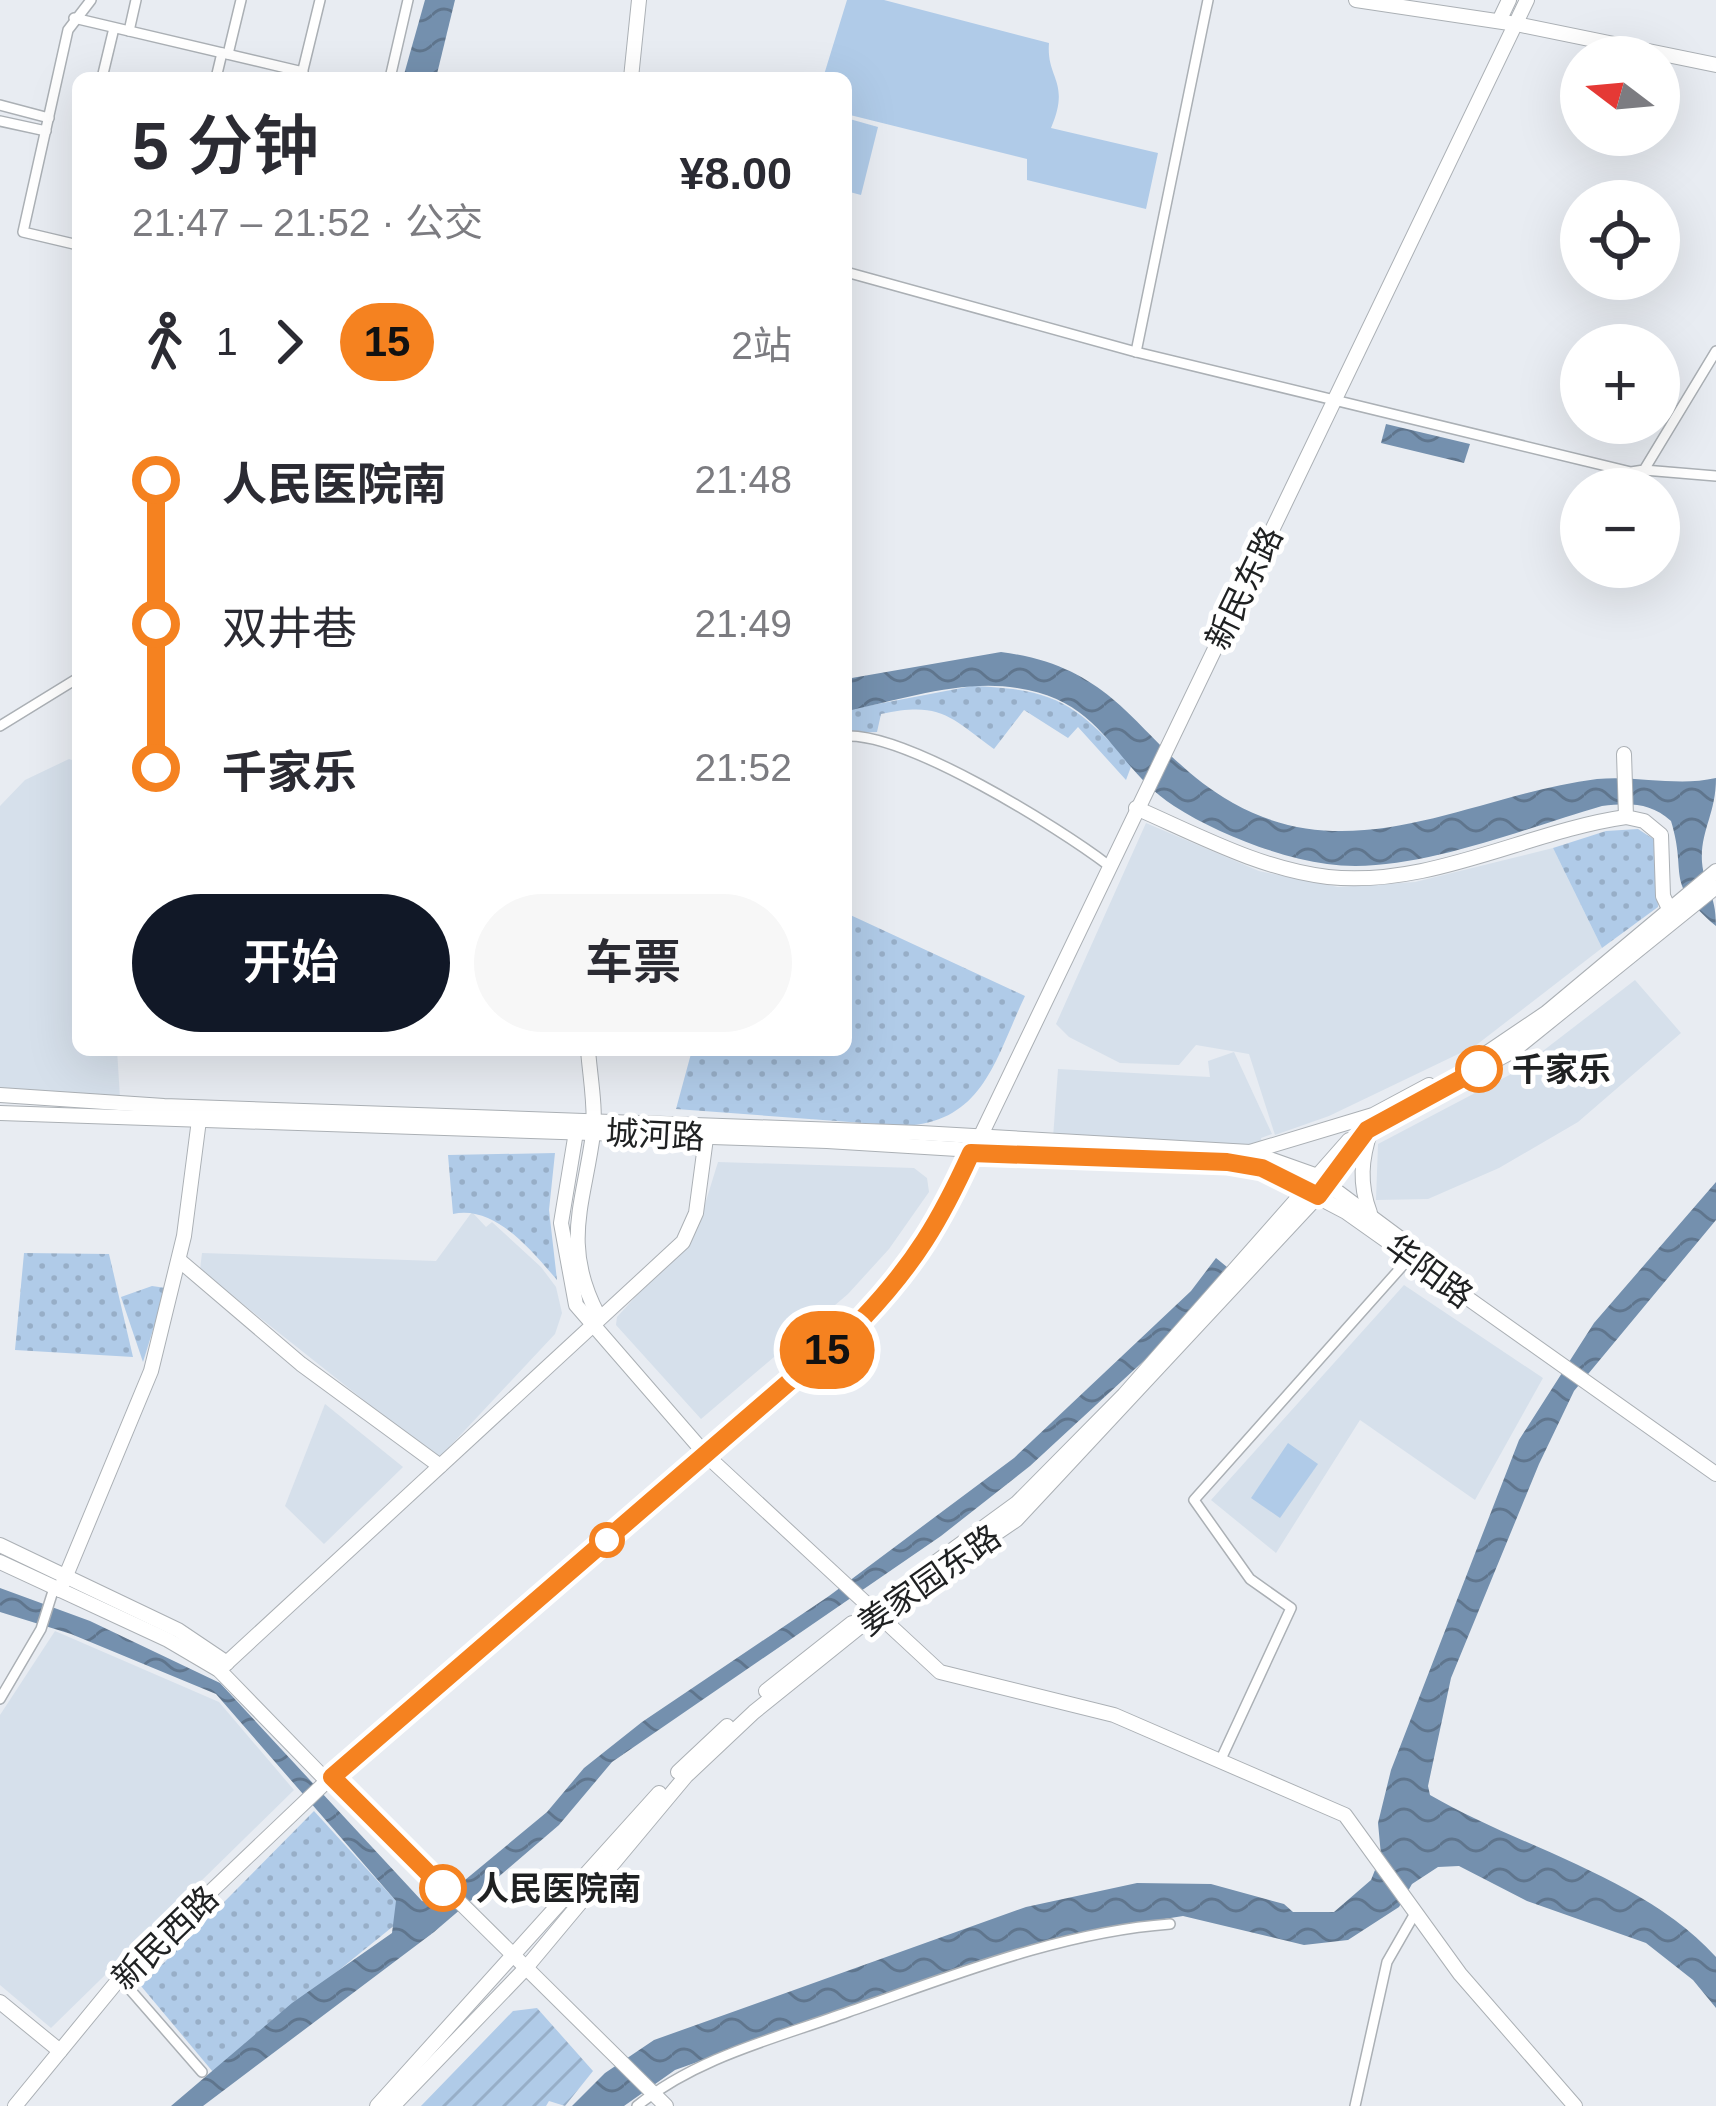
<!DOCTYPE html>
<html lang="zh">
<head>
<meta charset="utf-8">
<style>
  :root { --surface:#fff; --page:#f7f7f7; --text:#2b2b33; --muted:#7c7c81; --accent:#111827 }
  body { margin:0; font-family:Arial,"Noto Sans SC",sans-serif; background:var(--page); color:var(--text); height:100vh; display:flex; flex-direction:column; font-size:45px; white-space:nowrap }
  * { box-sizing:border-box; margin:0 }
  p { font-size:39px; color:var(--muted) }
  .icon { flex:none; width:66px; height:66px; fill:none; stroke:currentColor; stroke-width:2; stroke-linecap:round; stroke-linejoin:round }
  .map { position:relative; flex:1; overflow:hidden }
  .sheet { position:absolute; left:72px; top:72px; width:780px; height:984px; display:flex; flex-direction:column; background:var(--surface); border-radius:18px; box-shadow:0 12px 48px #0002 }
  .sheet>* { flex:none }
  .badge { padding:0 24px; border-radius:39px; font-size:42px; line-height:78px }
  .needle { width:78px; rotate:286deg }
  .buttons { position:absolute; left:1560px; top:36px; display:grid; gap:24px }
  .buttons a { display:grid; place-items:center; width:120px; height:120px; border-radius:50%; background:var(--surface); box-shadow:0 12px 48px #0002; font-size:60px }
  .map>.badge { position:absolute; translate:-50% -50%; box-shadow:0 0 0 6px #fff }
  .legs { display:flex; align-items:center; gap:18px; height:132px; padding:0 60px; font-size:39px }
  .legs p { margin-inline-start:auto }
  .headline { display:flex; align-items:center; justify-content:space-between; height:204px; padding:0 60px }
  h1 { font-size:66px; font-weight:600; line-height:90px }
  .action { display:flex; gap:24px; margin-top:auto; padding:24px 60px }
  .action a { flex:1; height:138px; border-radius:72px; background:var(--accent); color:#fff; font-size:48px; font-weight:600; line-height:138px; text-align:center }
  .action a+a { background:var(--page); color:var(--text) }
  ul { padding:0 60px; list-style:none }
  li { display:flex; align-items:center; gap:42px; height:144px; font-size:45px }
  li i { display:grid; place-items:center; width:18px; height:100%; margin:0 15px; background:currentColor }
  li i::after { content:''; width:30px; height:30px; margin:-15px; border:9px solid; border-radius:50%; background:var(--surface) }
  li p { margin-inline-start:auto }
  li:first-child i { background:linear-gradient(#0000 50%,currentColor 0) }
  li:last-child i { background:linear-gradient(currentColor 50%,#0000 0) }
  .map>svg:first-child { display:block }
  .built { fill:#d6e0eb }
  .grass { fill:url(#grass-dots) }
  .garden { fill:url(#garden-furrows) }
  .pitch { fill:#b0cbe8 }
  .water { fill:url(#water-waves) }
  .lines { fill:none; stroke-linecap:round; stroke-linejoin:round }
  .street-casing { stroke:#abb0b5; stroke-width:12 }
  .secondary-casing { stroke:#abb0b5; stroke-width:16 }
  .street { stroke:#fff; stroke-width:9 }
  .secondary { stroke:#fff; stroke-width:14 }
  .line-1-casing { stroke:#fff; stroke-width:27 }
  .line-1 { stroke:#f58220; stroke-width:18 }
  .stop-1-dot { fill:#fff; stroke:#f58220; stroke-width:6 }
  .labels { text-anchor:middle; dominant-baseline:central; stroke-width:10; stroke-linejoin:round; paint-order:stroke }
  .street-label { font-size:33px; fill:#1f2122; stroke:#fff }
  .stop-label { font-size:33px; font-weight:bold; fill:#1f2122; stroke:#fff; text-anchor:start }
</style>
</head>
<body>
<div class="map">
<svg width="1716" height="2106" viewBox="0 0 1716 2106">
  <defs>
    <pattern id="grass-dots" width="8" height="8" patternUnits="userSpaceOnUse" patternTransform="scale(3)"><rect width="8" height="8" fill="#b0cbe8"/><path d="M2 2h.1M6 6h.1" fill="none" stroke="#97aec7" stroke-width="1.8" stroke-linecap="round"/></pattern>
    <pattern id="garden-furrows" width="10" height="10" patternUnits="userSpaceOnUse" patternTransform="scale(3)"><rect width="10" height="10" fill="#b0cbe8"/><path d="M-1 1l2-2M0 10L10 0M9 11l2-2" fill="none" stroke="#97aec7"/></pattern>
    <pattern id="water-waves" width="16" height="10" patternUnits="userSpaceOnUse" patternTransform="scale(3)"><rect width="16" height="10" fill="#7490ae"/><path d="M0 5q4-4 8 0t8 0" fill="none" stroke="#5f758d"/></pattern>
  </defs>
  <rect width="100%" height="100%" fill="#e8ecf2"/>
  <g class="built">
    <path d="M 69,759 L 78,762 L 78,1050 L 117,1050 L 120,1098 L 0,1088 L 0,806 L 25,780 Z"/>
    <path d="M 1146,823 L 1259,871 L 1338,887 L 1415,882 L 1553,848 L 1602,948 L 1475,1046 L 1329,1116 L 1275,1135 L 1249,1054 L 1196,1045 L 1179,1065 L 1120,1063 L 1069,1037 L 1056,1024 Z"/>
    <path d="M 1635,980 L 1681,1033 L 1578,1122 L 1499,1168 L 1428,1199 L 1376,1200 L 1378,1144 L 1517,1071 Z"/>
    <path d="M 1234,1052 L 1272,1134 L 1261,1138 L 1262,1143 L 1244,1148 L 1053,1138 L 1058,1069 L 1210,1077 L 1208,1061 Z"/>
    <path d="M 718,1162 L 914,1168 L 927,1178 L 929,1192 L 889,1249 L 848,1294 L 701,1419 L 616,1325 L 617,1317 L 697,1230 Z"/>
    <path d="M 472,1212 L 486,1227 L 492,1222 L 541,1267 L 556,1287 L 562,1313 L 555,1334 L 438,1459 L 200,1270 L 202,1253 L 436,1261 Z"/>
    <path d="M 1404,1285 L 1543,1378 L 1475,1500 L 1360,1420 L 1276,1553 L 1211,1500 Z"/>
    <path d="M 325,1404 L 403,1467 L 324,1544 L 285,1506 Z"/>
    <path d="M 55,1631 L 219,1702 L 294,1790 L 51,2028 L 0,1985 L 0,1715 Z"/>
  </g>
  <g class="grass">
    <path d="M 972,686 C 1058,689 1074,704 1132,764 L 1126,780 L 1078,727 L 1068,738 L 1024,710 L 994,749 C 950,717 941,701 881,714 L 877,732 L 846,733 L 846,710 Z"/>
    <path d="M 1638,829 L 1655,840 L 1658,907 L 1602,948 L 1553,848 L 1606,831 Z"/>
    <path d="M 846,913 L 1025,996 C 995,1059 984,1122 904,1126 L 676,1109 L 692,1050 L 846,1050 Z"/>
    <path d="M 555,1153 L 549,1210 L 557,1280 C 531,1250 495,1205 453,1214 L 448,1155 Z"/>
    <path d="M 24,1253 L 109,1254 L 133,1357 L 15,1350 Z"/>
    <path d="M 152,1286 L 166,1288 L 143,1362 L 121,1297 Z"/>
    <path d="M 314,1811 L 396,1901 L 396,1924 L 213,2072 L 141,1986 Z"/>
  </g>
  <path class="garden" d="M 537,2008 L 593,2071 L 565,2106 L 549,2101 L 546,2106 L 421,2106 L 513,2011 Z"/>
  <g class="pitch">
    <path d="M 847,0 L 884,0 L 1049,43 C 1046,79 1071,81 1051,128 L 1158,153 L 1146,209 L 1027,180 L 1027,159 L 846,114 L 846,78 L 823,78 Z"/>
    <path d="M 846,118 L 878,127 L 861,195 L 846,191 Z"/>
    <path d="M 1288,1443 L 1318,1464 L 1280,1518 L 1251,1498 Z"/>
  </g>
  <g class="water">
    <path d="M 425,0 L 455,0 L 436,78 L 403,78 Z"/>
    <path d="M 1386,424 L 1470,444 L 1464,463 L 1381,443 Z"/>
    <path d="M 1001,652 C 1127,668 1138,749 1233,803 C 1355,872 1474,794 1597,779 C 1636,775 1677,787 1716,778 C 1716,814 1700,831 1702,862 C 1704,887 1716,892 1716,926 C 1663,881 1688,877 1671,821 C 1650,802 1628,803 1602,806 C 1521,829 1410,876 1327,864 C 1277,857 1216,833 1174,806 C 1112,766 1106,701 1017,688 C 961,679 901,700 846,711 L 846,679 Z"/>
    <path d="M 1716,1182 L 1716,1220 L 1574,1391 L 1539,1464 L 1451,1678 L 1428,1786 L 1430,1795 C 1521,1848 1643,1877 1716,1957 L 1716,2008 L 1693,1980 L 1646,1943 L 1527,1901 L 1459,1866 L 1438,1867 L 1412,1884 L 1399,1907 L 1348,1940 L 1304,1945 L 1183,1916 L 1089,1931 L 975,1963 L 675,2070 L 624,2106 L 572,2106 L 605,2073 L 654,2040 L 1026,1907 L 1137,1883 L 1211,1884 L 1284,1904 L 1293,1912 L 1334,1912 L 1371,1880 L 1381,1855 L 1378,1823 L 1391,1770 L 1519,1440 L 1594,1323 Z"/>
    <path d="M 1216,1258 L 1227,1267 L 1149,1356 L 1030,1466 L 941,1536 L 612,1762 L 559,1825 L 434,1932 L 203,2106 L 171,2106 L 292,2003 L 392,1933 L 396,1901 L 216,1694 L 71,1634 L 0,1612 L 0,1588 L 90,1621 L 220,1683 L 422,1901 L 436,1904 L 547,1812 L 584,1768 L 642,1722 L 829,1596 L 1014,1458 L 1191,1291 Z"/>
  </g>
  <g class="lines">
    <defs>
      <g id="street">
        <path d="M 74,18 L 303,72"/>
        <path d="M 129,31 L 136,0"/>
        <path d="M 228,54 L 241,0"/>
        <path d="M 102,78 L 114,28"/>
        <path d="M 216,78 L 222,53"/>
        <path d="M 301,78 L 320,0"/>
        <path d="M 390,78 L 408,0"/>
        <path d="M 0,105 L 49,118"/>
        <path d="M 0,121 L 46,131"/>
        <path d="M 78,245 L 23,232 L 68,30 L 91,0"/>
        <path d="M 846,272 L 1136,352 L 1631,472 L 1644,470 L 1716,351"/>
        <path d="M 1136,352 L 1208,0"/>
        <path d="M 1644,470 L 1716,476"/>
        <path d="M 0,726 L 78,678"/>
        <path d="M 846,736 C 907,733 1058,827 1108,865"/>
        <path d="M 0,1699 L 41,1629 L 54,1588"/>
        <path d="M 1221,1759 L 1291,1608 L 1250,1579 L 1194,1500 L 1413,1254"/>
        <path d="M 120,1978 L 202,2072"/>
        <path d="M 637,2106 C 697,2057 777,2038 848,2012 C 952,1976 1060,1932 1170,1924"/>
        <path d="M 1355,2106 L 1387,1962 L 1414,1915"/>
      </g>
      <g id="secondary">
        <path d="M 1356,0 L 1516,24 L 1716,65"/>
        <path d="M 1499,21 L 1509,0"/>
        <path d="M 631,78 L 639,0"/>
        <path d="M 1624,754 L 1626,817 L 1644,821 L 1661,835 L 1663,896 L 1672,915"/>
        <path d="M 1136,808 C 1198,835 1260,869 1328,877 C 1430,888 1528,831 1626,817"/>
        <path d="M 588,1050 C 590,1076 596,1108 593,1134 C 584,1203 561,1245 598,1315"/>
        <path d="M 1475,1061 L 1546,1013 L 1716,871"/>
        <path d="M 0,1095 L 164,1106 L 921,1133 L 1250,1152 L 1373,1115 L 1429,1085"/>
        <path d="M 0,1113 L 827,1141 L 1262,1168 L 1346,1212 L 1716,1474"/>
        <path d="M 576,1132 L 561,1223 L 576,1305 L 707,1456 L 940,1672 L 1114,1715 L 1345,1815 L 1460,1974 L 1575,2106"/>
        <path d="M 1250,1152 L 1315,1175 L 1448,1274"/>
        <path d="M 1370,1213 C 1359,1184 1361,1159 1371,1130"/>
        <path d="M 179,1260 L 301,1364 L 440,1466"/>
        <path d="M 0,1545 L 178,1630 L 227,1663"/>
        <path d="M 0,1562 L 168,1640 L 219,1670 L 327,1781"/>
        <path d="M 914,1578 L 1017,1503 L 1124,1395 L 1349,1140"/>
        <path d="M 60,1590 L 151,1371 L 184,1236 L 199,1120"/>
        <path d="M 219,1670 L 683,1242 L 696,1213 L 706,1138"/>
        <path d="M 766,1691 L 852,1623"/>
        <path d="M 678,1772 L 727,1726"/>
        <path d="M 332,1776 L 666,2106"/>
        <path d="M 0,2002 L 60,2051"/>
        <path d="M 15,2106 L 120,1978 L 327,1781 L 863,1318 L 911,1267 L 933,1235 L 1527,0"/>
        <path d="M 377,2106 L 659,1793"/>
        <path d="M 393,2106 L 525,1969 L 686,1776 L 754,1712 L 862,1625 L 1016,1520 L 1318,1196 L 1367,1130 L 1513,1051 L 1716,887"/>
      </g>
    </defs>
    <use href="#street" class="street-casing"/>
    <use href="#secondary" class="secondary-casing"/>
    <use href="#street" class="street"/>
    <use href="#secondary" class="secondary"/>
  </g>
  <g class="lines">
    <defs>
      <path id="line-1" d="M 443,1888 L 332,1777 L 863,1318 C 915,1263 940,1221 971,1153 L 1227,1162 L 1262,1168 L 1318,1196 L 1367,1130 L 1479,1069"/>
    </defs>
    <use href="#line-1" class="line-1-casing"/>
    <use href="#line-1" class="line-1"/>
  </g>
  <g class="stop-1-dot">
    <circle cx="1479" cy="1069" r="21"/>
    <circle cx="607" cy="1540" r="15"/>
    <circle cx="443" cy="1888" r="21"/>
  </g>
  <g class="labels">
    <g class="street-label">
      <text transform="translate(1244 588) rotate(-64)">新民东路</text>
      <text transform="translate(655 1135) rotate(3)">城河路</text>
      <text transform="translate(1429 1271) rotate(36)">华阳路</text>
      <text transform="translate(929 1580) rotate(-35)">姜家园东路</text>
      <text transform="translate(165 1938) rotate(-44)">新民西路</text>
    </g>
    <g class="stop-label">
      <text x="1512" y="1069">千家乐</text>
      <text x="476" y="1888">人民医院南</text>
    </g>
  </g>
</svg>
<div class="buttons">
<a><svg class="needle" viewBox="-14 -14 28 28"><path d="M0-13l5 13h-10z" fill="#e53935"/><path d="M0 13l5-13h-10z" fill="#7c7c81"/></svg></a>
<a><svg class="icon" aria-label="locate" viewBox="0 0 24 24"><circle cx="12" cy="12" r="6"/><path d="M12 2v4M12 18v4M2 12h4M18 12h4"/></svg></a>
<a>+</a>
<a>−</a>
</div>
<b class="badge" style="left:827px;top:1350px;background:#f58220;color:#111">15</b>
<section class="sheet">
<div class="headline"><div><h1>5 分钟</h1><p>21:47 – 21:52 · 公交</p></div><b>¥8.00</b></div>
<div class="legs"><svg class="icon" aria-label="walk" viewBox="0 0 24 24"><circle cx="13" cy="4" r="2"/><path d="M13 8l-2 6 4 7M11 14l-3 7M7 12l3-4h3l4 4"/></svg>1<svg class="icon" aria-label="forward" viewBox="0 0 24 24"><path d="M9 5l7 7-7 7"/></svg><b class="badge" style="background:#f58220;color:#111">15</b><p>2站</p></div>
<ul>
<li><i style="color:#f58220"></i><b>人民医院南</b><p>21:48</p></li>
<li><i style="color:#f58220"></i><span>双井巷</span><p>21:49</p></li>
<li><i style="color:#f58220"></i><b>千家乐</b><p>21:52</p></li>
</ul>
<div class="action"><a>开始</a><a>车票</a></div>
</section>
</div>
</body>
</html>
